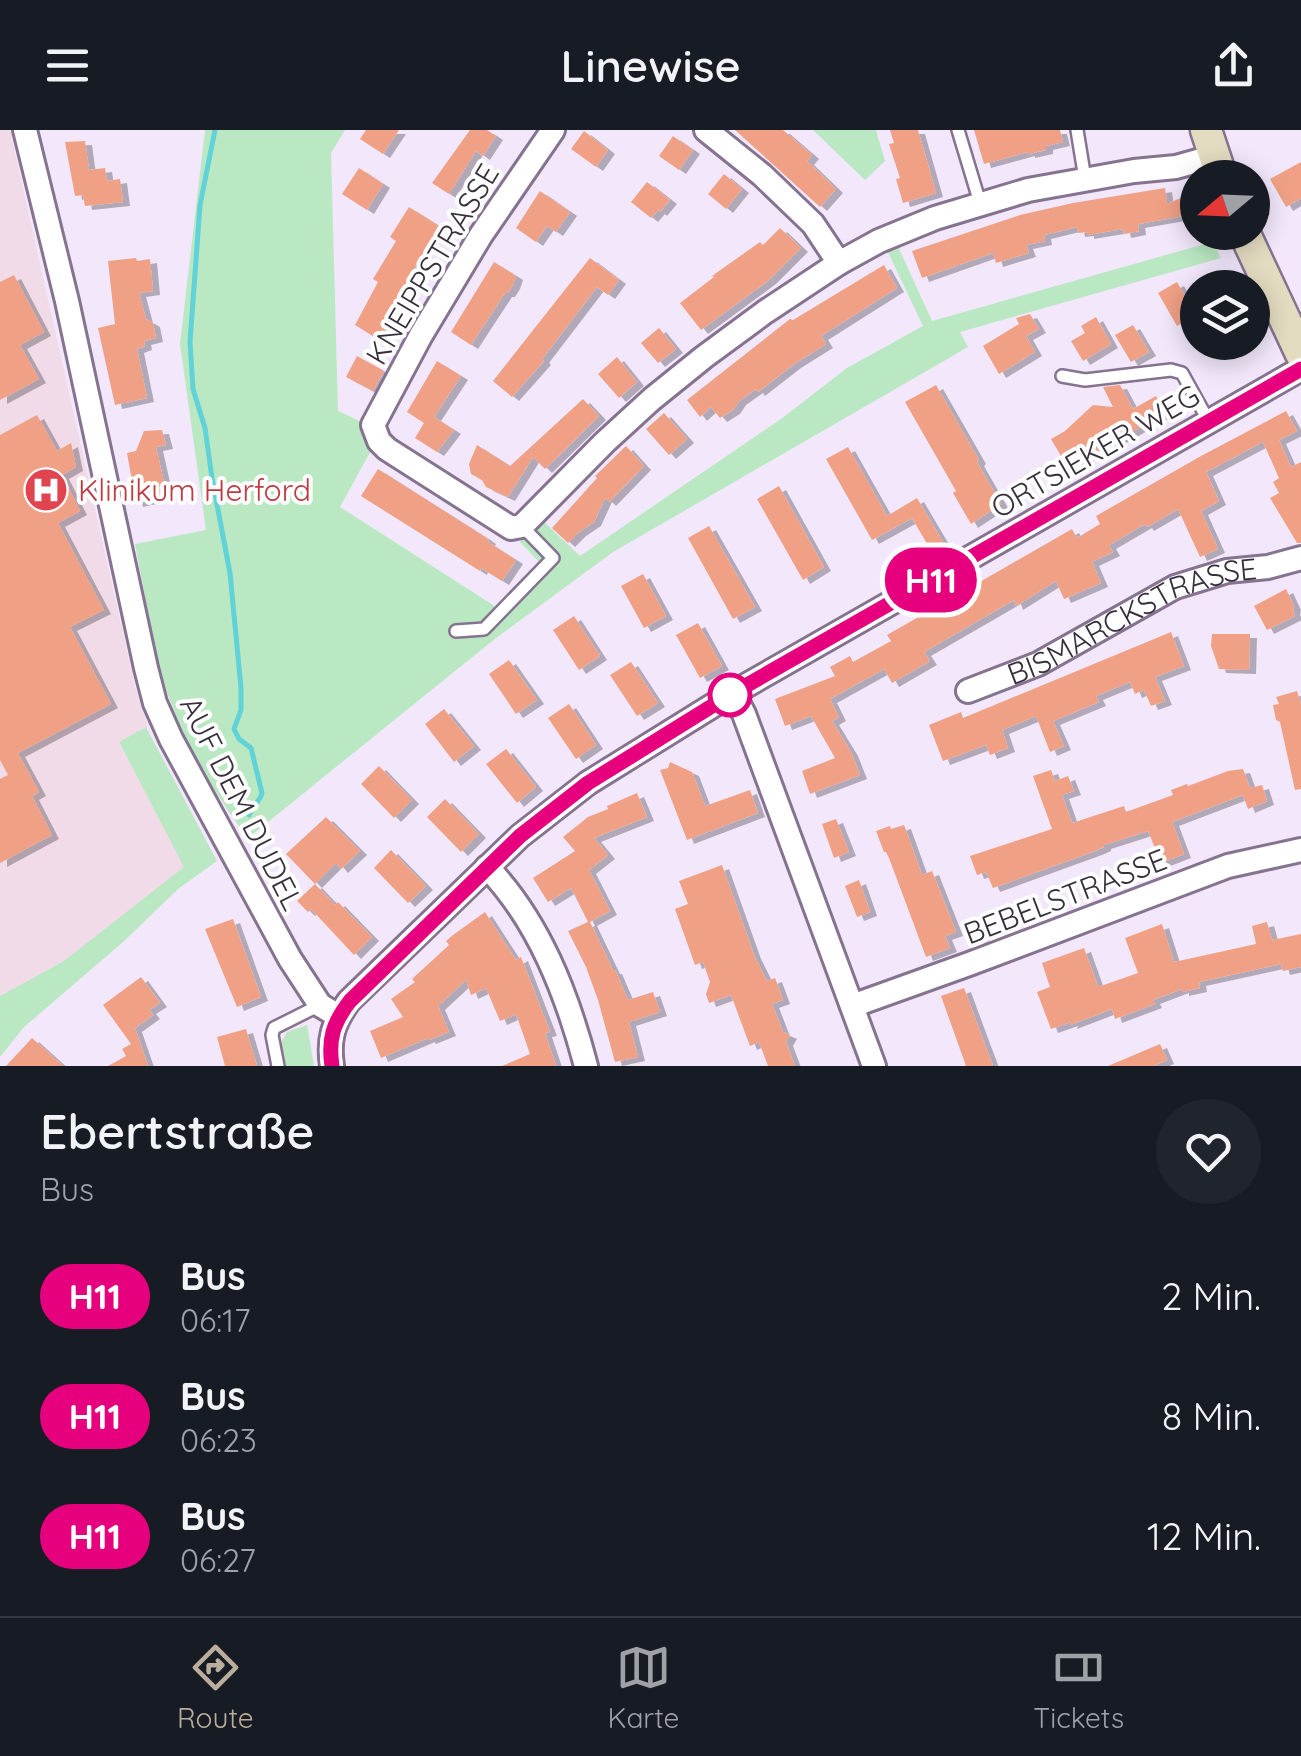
<!DOCTYPE html>
<html lang="de">
<head>
<meta charset="utf-8">
<style>
  :root { --surface:#171b24; --page:#20242c; --text:#f1f3f6; --muted:#9ea1a6; --line:#363941; --accent:#baad9b }
  body { margin:0; font-family:Quicksand,sans-serif; background:var(--page); color:var(--text); height:100vh; display:flex; flex-direction:column; font-size:38px; white-space:nowrap }
  * { box-sizing:border-box; margin:0 }
  p { font-size:32px; color:var(--muted) }
  .icon { flex:none; width:55px; height:55px; fill:none; stroke:currentColor; stroke-width:2; stroke-linecap:round; stroke-linejoin:round }
  .map { position:relative; height:936px; overflow:hidden }
  .side { display:flex; flex-direction:column; background:var(--surface); flex:1 }
  .side>* { flex:none }
  .badge { padding:0 20px; border-radius:32px; font-size:35px; line-height:65px }
  .needle { width:65px; rotate:251deg }
  .fabs { position:absolute; left:1180px; top:30px; display:grid; gap:20px }
  .fabs a { display:grid; place-items:center; width:90px; height:90px; border-radius:50%; background:var(--surface); box-shadow:0 5px 25px #0003; font-size:50px }
  .map>.badge { position:absolute; translate:-50% -50%; box-shadow:0 0 0 5px #fff }
  .round { display:grid; place-items:center; flex:none; width:105px; height:105px; border-radius:52px; background:var(--page) }
  .summary { display:flex; align-items:center; justify-content:space-between; height:170px; padding:0 40px }
  h1 { font-size:48px; font-weight:600; line-height:75px }
  ul { padding:0; list-style:none }
  li { display:flex; align-items:center; gap:30px; height:120px; padding:0 40px }
  li div { flex:1 }
  li b { display:block; font-size:38px }
  li em { font-style:normal }
  li .badge { min-width:110px; font-weight:700; text-align:center }
  header { display:flex; justify-content:space-between; align-items:center; height:130px; padding:0 40px; background:var(--surface); font-size:45px; font-weight:600 }
  .tab-bar { display:flex; justify-content:space-around; align-items:center; height:140px; border-top:2px solid var(--line); background:var(--surface); font-size:28px; color:var(--muted) }
  .tab-bar a { display:grid; justify-items:center; gap:5px }
  .tab-bar .current { color:var(--accent) }
  .map>svg:first-child { display:block }
  .medical { fill:#f1dbe9 }
  .green { fill:#bae8c2 }
  .lines { fill:none; stroke-linecap:round; stroke-linejoin:round }
  .stream { stroke:#60d2d8; stroke-width:5 }
  .building { fill:#f0a185; filter:url(#shadow) }
  .service-casing { stroke:#857390; stroke-width:16 }
  .minor-casing { stroke:#857390; stroke-width:28 }
  .secondary-casing { stroke:#857390; stroke-width:35 }
  .service { stroke:#fff; stroke-width:11 }
  .minor { stroke:#fff; stroke-width:22 }
  .secondary { stroke:#e4dcc1; stroke-width:30 }
  .line-casing { stroke:#fff; stroke-width:22 }
  .line { stroke:#e6007e; stroke-width:15 }
  .stop-dot { fill:#fff; stroke:#e6007e; stroke-width:5 }
  .labels { text-anchor:middle; dominant-baseline:central; stroke-width:8; stroke-linejoin:round; paint-order:stroke }
  .street-label { font-size:30px; fill:#372f3c; stroke:#fff }
  .health-label { font-size:30px; fill:#be3a42; stroke:#fff; text-anchor:start }
</style>
</head>
<body>
<header><svg class="icon" aria-label="menu" viewBox="0 0 24 24"><path d="M4 6h16M4 12h16M4 18h16"/></svg>Linewise<svg class="icon" aria-label="share" viewBox="0 0 24 24"><path d="M12 15V3M7 8l5-5 5 5M5 13v7h14v-7"/></svg></header>
<div class="map">
<svg width="1301" height="936" viewBox="0 0 1301 936">
  <defs>
    <filter id="shadow"><feDropShadow dx="7" dy="4" stdDeviation="0" flood-color="#0004"/></filter>
  </defs>
  <rect width="100%" height="100%" fill="#f2e7fb"/>
  <path class="medical" d="M 0,0 L 10,0 L 135,557 L 148,596 L 119,613 L 185,737 L 64,831 L 0,866 Z"/>
  <g class="green">
    <path d="M 205,0 L 345,0 L 331,23 L 338,281 L 366,294 L 365,306 L 374,315 L 340,377 L 496,477 L 539,432 L 520,412 L 542,390 L 580,426 L 781,289 L 847,238 L 923,196 L 885,116 L 896,112 L 932,191 L 1212,112 L 1221,128 L 960,202 L 968,217 L 613,422 L 496,508 L 248,708 C 209,657 176,599 159,536 C 149,496 143,454 135,414 L 206,400 L 180,214 Z"/>
    <path d="M 813,0 L 876,0 L 885,31 L 865,50 Z"/>
    <path d="M 146,597 L 217,731 L 178,759 L 123,812 L 24,897 L 0,927 L 0,866 L 64,831 L 184,737 L 119,612 Z"/>
    <path d="M 307,895 L 314,936 L 286,936 L 281,913 L 287,902 Z"/>
  </g>
  <g class="lines">
    <path class="stream" d="M 215,0 L 200,75 L 190,212 L 193,259 L 205,298 L 212,348 L 230,443 L 241,558 L 241,580 L 234,599 L 239,609 L 251,618 L 262,663 C 260,672 252,676 249,685"/>
  </g>
  <g class="building">
    <path d="M 366,0 L 399,0 L 383,24 L 360,9 Z"/>
    <path d="M 470,0 L 487,0 L 496,6 L 483,26 L 476,21 L 449,64 L 432,53 Z"/>
    <path d="M 735,0 L 783,0 L 812,25 L 807,31 L 836,59 L 820,77 Z"/>
    <path d="M 890,0 L 918,0 L 936,63 L 903,73 L 896,49 L 900,48 L 889,14 L 894,13 Z"/>
    <path d="M 974,0 L 1060,0 L 1063,12 L 1046,16 L 1046,20 L 1028,24 L 1028,22 L 984,34 Z"/>
    <path d="M 584,1 L 608,20 L 596,37 L 571,19 Z"/>
    <path d="M 673,6 L 693,20 L 679,40 L 659,26 Z"/>
    <path d="M 85,11 L 89,40 L 105,38 L 107,51 L 120,49 L 123,72 L 85,76 L 83,65 L 75,66 L 65,12 Z"/>
    <path d="M 1301,32 L 1301,68 L 1286,77 L 1270,49 Z"/>
    <path d="M 359,38 L 383,54 L 367,80 L 342,64 Z"/>
    <path d="M 724,44 L 742,59 L 726,79 L 708,64 Z"/>
    <path d="M 647,52 L 670,70 L 660,82 L 658,80 L 651,88 L 631,72 Z"/>
    <path d="M 1165,58 L 1167,74 L 1185,66 L 1195,84 L 1138,94 L 1139,101 L 1124,104 L 1123,99 L 1087,105 L 1087,102 L 1078,103 L 1077,97 L 1044,105 L 1045,111 L 1026,115 L 1029,123 L 996,133 L 993,123 L 922,148 L 912,121 L 1020,85 L 1073,73 Z"/>
    <path d="M 540,61 L 570,82 L 556,102 L 547,96 L 536,112 L 516,98 Z"/>
    <path d="M 409,77 L 439,96 L 386,186 L 392,204 L 376,208 L 355,195 L 378,152 L 373,149 L 396,111 L 390,107 Z"/>
    <path d="M 780,98 L 801,118 L 769,150 L 701,200 L 680,173 L 714,147 L 712,146 L 760,112 L 763,115 Z"/>
    <path d="M 136,128 L 137,131 L 150,129 L 153,161 L 139,163 L 146,189 L 153,193 L 156,208 L 144,211 L 145,216 L 137,219 L 147,268 L 115,275 L 98,198 L 115,194 L 108,131 Z"/>
    <path d="M 590,128 L 619,150 L 608,165 L 597,157 L 542,229 L 544,231 L 512,267 L 493,251 Z"/>
    <path d="M 494,132 L 516,146 L 513,155 L 508,163 L 505,163 L 471,215 L 451,202 Z"/>
    <path d="M 884,135 L 897,158 L 821,206 L 826,214 L 794,234 L 758,262 L 756,259 L 739,271 L 733,280 L 720,288 L 711,277 L 700,287 L 687,270 L 790,189 L 793,190 Z"/>
    <path d="M 14,145 L 44,202 L 20,215 L 39,249 L 0,270 L 0,152 Z"/>
    <path d="M 1177,152 L 1192,178 L 1187,181 L 1192,188 L 1177,196 L 1158,163 Z"/>
    <path d="M 1030,184 L 1039,199 L 1026,206 L 1035,222 L 999,244 L 983,216 L 1019,194 L 1016,188 Z"/>
    <path d="M 1096,187 L 1111,214 L 1083,231 L 1071,211 L 1085,203 L 1081,196 Z"/>
    <path d="M 1133,195 L 1149,222 L 1131,232 L 1115,205 Z"/>
    <path d="M 659,198 L 676,219 L 658,233 L 641,213 Z"/>
    <path d="M 357,226 L 384,241 L 373,261 L 346,247 Z"/>
    <path d="M 617,227 L 637,252 L 619,268 L 598,244 Z"/>
    <path d="M 437,231 L 461,246 L 434,287 L 454,300 L 437,322 L 415,308 L 424,293 L 407,282 Z"/>
    <path d="M 936,255 L 979,330 L 977,332 L 1001,374 L 971,394 L 953,363 L 956,361 L 905,272 Z"/>
    <path d="M 1120,255 L 1133,279 L 1156,266 L 1165,283 L 1068,338 L 1051,309 L 1065,301 L 1093,275 L 1113,277 L 1103,257 Z"/>
    <path d="M 583,269 L 599,286 L 545,339 L 533,327 L 508,367 L 486,357 L 482,350 L 471,344 L 469,334 L 477,315 L 510,336 Z"/>
    <path d="M 1286,281 L 1297,301 L 1279,310 L 1291,337 L 1301,332 L 1301,413 L 1297,413 L 1270,368 L 1279,363 L 1273,352 L 1279,348 L 1263,312 L 1206,342 L 1219,371 L 1201,381 L 1218,419 L 1200,427 L 1178,379 L 1147,397 L 1145,394 L 1109,415 L 1113,422 L 1092,432 L 1101,453 L 1064,469 L 1056,451 L 1016,476 L 1014,470 L 924,522 L 930,531 L 892,553 L 884,539 L 830,569 L 839,587 L 832,591 L 851,622 L 860,645 L 810,664 L 802,641 L 835,628 L 811,586 L 785,596 L 775,569 L 835,546 L 830,537 L 850,526 L 853,532 L 891,511 L 887,505 L 1072,399 L 1077,408 L 1100,394 L 1096,386 L 1201,326 Z"/>
    <path d="M 664,283 L 687,309 L 669,325 L 646,299 Z"/>
    <path d="M 37,285 L 57,321 L 71,313 L 76,337 L 62,345 L 80,381 L 58,393 L 104,480 L 70,497 L 111,574 L 18,623 L 39,662 L 32,666 L 52,705 L 0,733 L 0,649 L 8,645 L 0,630 L 0,305 Z"/>
    <path d="M 162,300 L 166,315 L 156,317 L 167,366 L 136,373 L 127,323 L 136,321 L 144,301 Z"/>
    <path d="M 626,316 L 644,336 L 609,372 L 605,368 L 594,392 L 579,402 L 568,413 L 552,398 L 597,348 L 595,346 Z"/>
    <path d="M 848,317 L 887,386 L 917,368 L 943,412 L 930,419 L 912,388 L 872,410 L 826,329 Z"/>
    <path d="M 378,339 L 482,405 L 489,410 L 488,412 L 516,430 L 502,451 L 481,438 L 480,441 L 361,366 Z"/>
    <path d="M 779,356 L 824,437 L 803,450 L 757,369 Z"/>
    <path d="M 709,396 L 755,477 L 733,489 L 688,408 Z"/>
    <path d="M 643,444 L 666,486 L 644,498 L 621,456 Z"/>
    <path d="M 1286,459 L 1294,476 L 1293,481 L 1295,486 L 1267,500 L 1254,476 Z"/>
    <path d="M 574,486 L 600,526 L 579,540 L 553,500 Z"/>
    <path d="M 698,493 L 722,536 L 700,548 L 676,505 Z"/>
    <path d="M 1171,502 L 1184,536 L 1155,547 L 1165,571 L 1151,576 L 1144,560 L 1135,564 L 1130,552 L 1096,566 L 1099,572 L 1053,591 L 1064,616 L 1050,622 L 1036,586 L 1002,600 L 1008,618 L 990,625 L 986,615 L 943,631 L 929,595 L 961,582 L 963,588 Z"/>
    <path d="M 1212,504 L 1250,504 L 1249,540 L 1219,539 L 1211,516 Z"/>
    <path d="M 509,530 L 537,570 L 516,584 L 489,544 Z"/>
    <path d="M 631,532 L 658,573 L 637,586 L 610,545 Z"/>
    <path d="M 1297,561 L 1301,574 L 1301,659 L 1295,660 L 1280,592 L 1276,590 L 1273,575 L 1279,574 L 1276,567 Z"/>
    <path d="M 569,574 L 596,615 L 576,629 L 548,588 Z"/>
    <path d="M 444,579 L 474,616 L 454,632 L 425,594 Z"/>
    <path d="M 506,619 L 536,657 L 517,673 L 486,634 Z"/>
    <path d="M 670,632 L 692,642 L 705,676 L 750,660 L 758,683 L 687,710 L 660,640 L 668,638 Z"/>
    <path d="M 379,636 L 412,670 L 394,688 L 361,654 Z"/>
    <path d="M 1243,639 L 1250,658 L 1262,655 L 1267,671 L 1248,679 L 1243,665 L 1172,692 L 1184,724 L 1161,733 L 1148,701 L 1104,715 L 1104,717 L 1095,721 L 993,758 L 986,742 L 977,745 L 970,726 L 1052,699 L 1033,646 L 1051,640 L 1055,651 L 1068,646 L 1074,661 L 1062,665 L 1072,693 L 1124,676 L 1126,682 L 1173,665 L 1171,660 L 1187,654 L 1188,656 L 1228,641 Z"/>
    <path d="M 637,663 L 647,687 L 594,708 L 608,725 L 589,740 L 610,781 L 590,792 L 613,840 L 615,840 L 628,870 L 653,862 L 660,882 L 629,892 L 638,927 L 615,932 L 598,870 L 586,837 L 568,801 L 588,792 L 571,758 L 548,772 L 533,748 L 575,721 L 563,707 L 588,687 L 608,679 L 607,676 Z"/>
    <path d="M 445,669 L 479,704 L 461,722 L 427,687 Z"/>
    <path d="M 326,687 L 360,721 L 341,739 L 336,733 L 315,754 L 286,724 Z"/>
    <path d="M 836,689 L 849,722 L 834,728 L 822,694 Z"/>
    <path d="M 904,695 L 922,745 L 932,741 L 956,802 L 945,806 L 950,818 L 926,827 L 889,728 L 886,722 L 884,722 L 876,701 L 890,696 L 891,699 Z"/>
    <path d="M 391,720 L 426,756 L 408,773 L 374,738 Z"/>
    <path d="M 722,735 L 754,825 L 767,851 L 775,848 L 783,870 L 772,874 L 783,902 L 790,905 L 786,912 L 795,936 L 768,936 L 759,912 L 750,916 L 731,865 L 709,873 L 706,864 L 710,852 L 703,832 L 695,835 L 675,779 L 688,774 L 679,751 Z"/>
    <path d="M 859,750 L 870,782 L 857,787 L 845,756 Z"/>
    <path d="M 315,754 L 335,775 L 338,772 L 372,807 L 354,825 L 311,779 L 308,782 L 297,771 Z"/>
    <path d="M 485,782 L 516,830 L 521,827 L 550,902 L 545,903 L 556,936 L 502,936 L 530,924 L 516,884 L 500,891 L 486,858 L 471,865 L 466,850 L 438,876 L 449,902 L 429,910 L 428,908 L 381,928 L 370,901 L 403,887 L 391,869 L 415,852 L 412,849 L 449,815 L 446,811 L 453,805 Z"/>
    <path d="M 233,789 L 261,867 L 237,877 L 205,799 Z"/>
    <path d="M 1267,792 L 1272,810 L 1301,804 L 1301,837 L 1283,841 L 1281,834 L 1199,852 L 1200,858 L 1182,862 L 1182,859 L 1153,870 L 1155,874 L 1115,889 L 1112,879 L 1070,895 L 1071,892 L 1051,899 L 1037,862 L 1050,857 L 1042,833 L 1084,818 L 1098,857 L 1138,843 L 1125,808 L 1162,794 L 1174,832 L 1256,814 L 1252,796 Z"/>
    <path d="M 141,847 L 160,873 L 149,880 L 153,885 L 135,898 L 148,936 L 108,936 L 126,926 L 122,919 L 131,914 L 103,875 Z"/>
    <path d="M 964,858 L 982,907 L 993,936 L 966,936 L 941,866 Z"/>
    <path d="M 246,899 L 257,936 L 225,936 L 217,907 Z"/>
    <path d="M 32,908 L 63,936 L 6,936 Z"/>
    <path d="M 1160,914 L 1167,930 L 1153,936 L 1108,936 Z"/>
  </g>
  <g class="lines">
    <defs>
      <g id="service">
        <path d="M 958,0 L 980,73"/>
        <path d="M 1077,0 L 1085,49"/>
        <path d="M 1062,246 L 1085,250 L 1171,240 L 1182,243 L 1208,290"/>
        <path d="M 456,501 L 484,499 L 553,428 L 522,396"/>
        <path d="M 278,936 L 272,905 L 274,898 L 320,875"/>
      </g>
      <g id="minor">
        <path d="M 25,0 L 67,171 L 146,538 L 155,573 L 171,609 L 290,829 L 320,875 L 338,886"/>
        <path d="M 553,0 L 481,105 L 421,205 L 373,295 L 379,311 L 387,319 L 511,398 L 522,396 L 605,312 L 652,269 L 704,227 L 765,182 L 839,133 L 879,111 L 935,88 L 1028,60 L 1134,41 L 1176,37 L 1215,26"/>
        <path d="M 706,0 L 762,45 L 813,94 L 839,133"/>
        <path id="s1" d="M 968,561 L 1038,534 L 1175,457 L 1227,441 L 1268,437 L 1301,428"/>
        <path d="M 733,563 L 744,584 L 874,936"/>
        <path d="M 487,737 C 539,791 567,864 586,936"/>
        <path d="M 852,876 L 969,834 L 1228,736 L 1301,720"/>
        <path d="M 332,936 C 328,909 333,893 349,871 L 520,706 L 588,653 L 733,563 L 1301,239"/>
      </g>
      <g id="secondary">
        <path d="M 1206,0 L 1222,48"/>
        <path d="M 1244,102 L 1301,224"/>
      </g>
    </defs>
    <use href="#service" class="service-casing"/>
    <use href="#minor" class="minor-casing"/>
    <use href="#secondary" class="secondary-casing"/>
    <use href="#service" class="service"/>
    <use href="#minor" class="minor"/>
    <use href="#secondary" class="secondary"/>
  </g>
  <g class="lines">
    <defs>
      <path id="line" d="M 332,936 C 328,909 333,893 350,871 L 520,706 L 588,653 L 733,563 L 1301,239"/>
    </defs>
    <use href="#line" class="line-casing"/>
    <use href="#line" class="line"/>
  </g>
  <defs>
    <symbol id="hospital-disc" viewBox="-11 -11 22 22"><circle r="9.5" fill="#e0444e" stroke="#fff"/><path d="M-5-5h3v3.5h4V-5h3V5h-3V1.5h-4V5h-3Z" fill="#fff"/></symbol>
  </defs>
  <g fill-rule="evenodd">
    <use href="#hospital-disc" x="21" y="335" width="50" height="50"/>
  </g>
  <circle class="stop-dot" cx="730" cy="565" r="20"/>
  <g class="labels">
    <g class="street-label">
      <text transform="translate(432 134) rotate(-59)">KNEIPPSTRASSE</text>
      <text transform="translate(1095 321) rotate(-30)">ORTSIEKER WEG</text>
      <text stroke="none"><textPath href="#s1" startOffset="180">BISMARCKSTRASSE</textPath></text>
      <text transform="translate(242 673) rotate(63)">AUF DEM DUDEL</text>
      <text transform="translate(1065 766) rotate(-21)">BEBELSTRASSE</text>
    </g>
    <g class="health-label">
      <text x="78" y="360">Klinikum Herford</text>
    </g>
  </g>
</svg>
<div class="fabs">
<a><svg class="needle" viewBox="-14 -14 28 28"><path d="M0-13l5 13h-10z" fill="#e53935"/><path d="M0 13l5-13h-10z" fill="#9ea1a6"/></svg></a>
<a><svg class="icon" aria-label="layers" viewBox="0 0 24 24"><path d="M12 4l9 5-9 5-9-5zM3 14l9 5 9-5"/></svg></a>
</div>
<b class="badge" style="left:931px;top:450px;background:#e6007e;color:#fff">H11</b>
</div>
<section class="side">
<div class="summary"><div><h1>Ebertstraße</h1><p>Bus</p></div><a class="round"><svg class="icon" aria-label="heart" viewBox="0 0 24 24"><path d="M12 20l-8-8c-3-5 5-10 8-4 3-6 11-1 8 4z"/></svg></a></div>
<ul>
<li><span class="badge" style="background:#e6007e;color:#fff">H11</span><div><b>Bus</b><p>06:17</p></div><em>2 Min.</em></li>
<li><span class="badge" style="background:#e6007e;color:#fff">H11</span><div><b>Bus</b><p>06:23</p></div><em>8 Min.</em></li>
<li><span class="badge" style="background:#e6007e;color:#fff">H11</span><div><b>Bus</b><p>06:27</p></div><em>12 Min.</em></li>
</ul>
</section>
<nav class="tab-bar">
<a class="current"><svg class="icon" aria-label="directions" viewBox="0 0 24 24"><path d="M12 3l9 9-9 9-9-9zM9 14v-3h6M13 9l2 2-2 2"/></svg>Route</a>
<a><svg class="icon" aria-label="map" viewBox="0 0 24 24"><path d="M3 6l6-2 6 2 6-2v14l-6 2-6-2-6 2zM9 4v14M15 6v14"/></svg>Karte</a>
<a><svg class="icon" aria-label="tickets" viewBox="0 0 24 24"><path d="M3 7h18v10H3zM15 7v10"/></svg>Tickets</a>
</nav>
</body>
</html>
